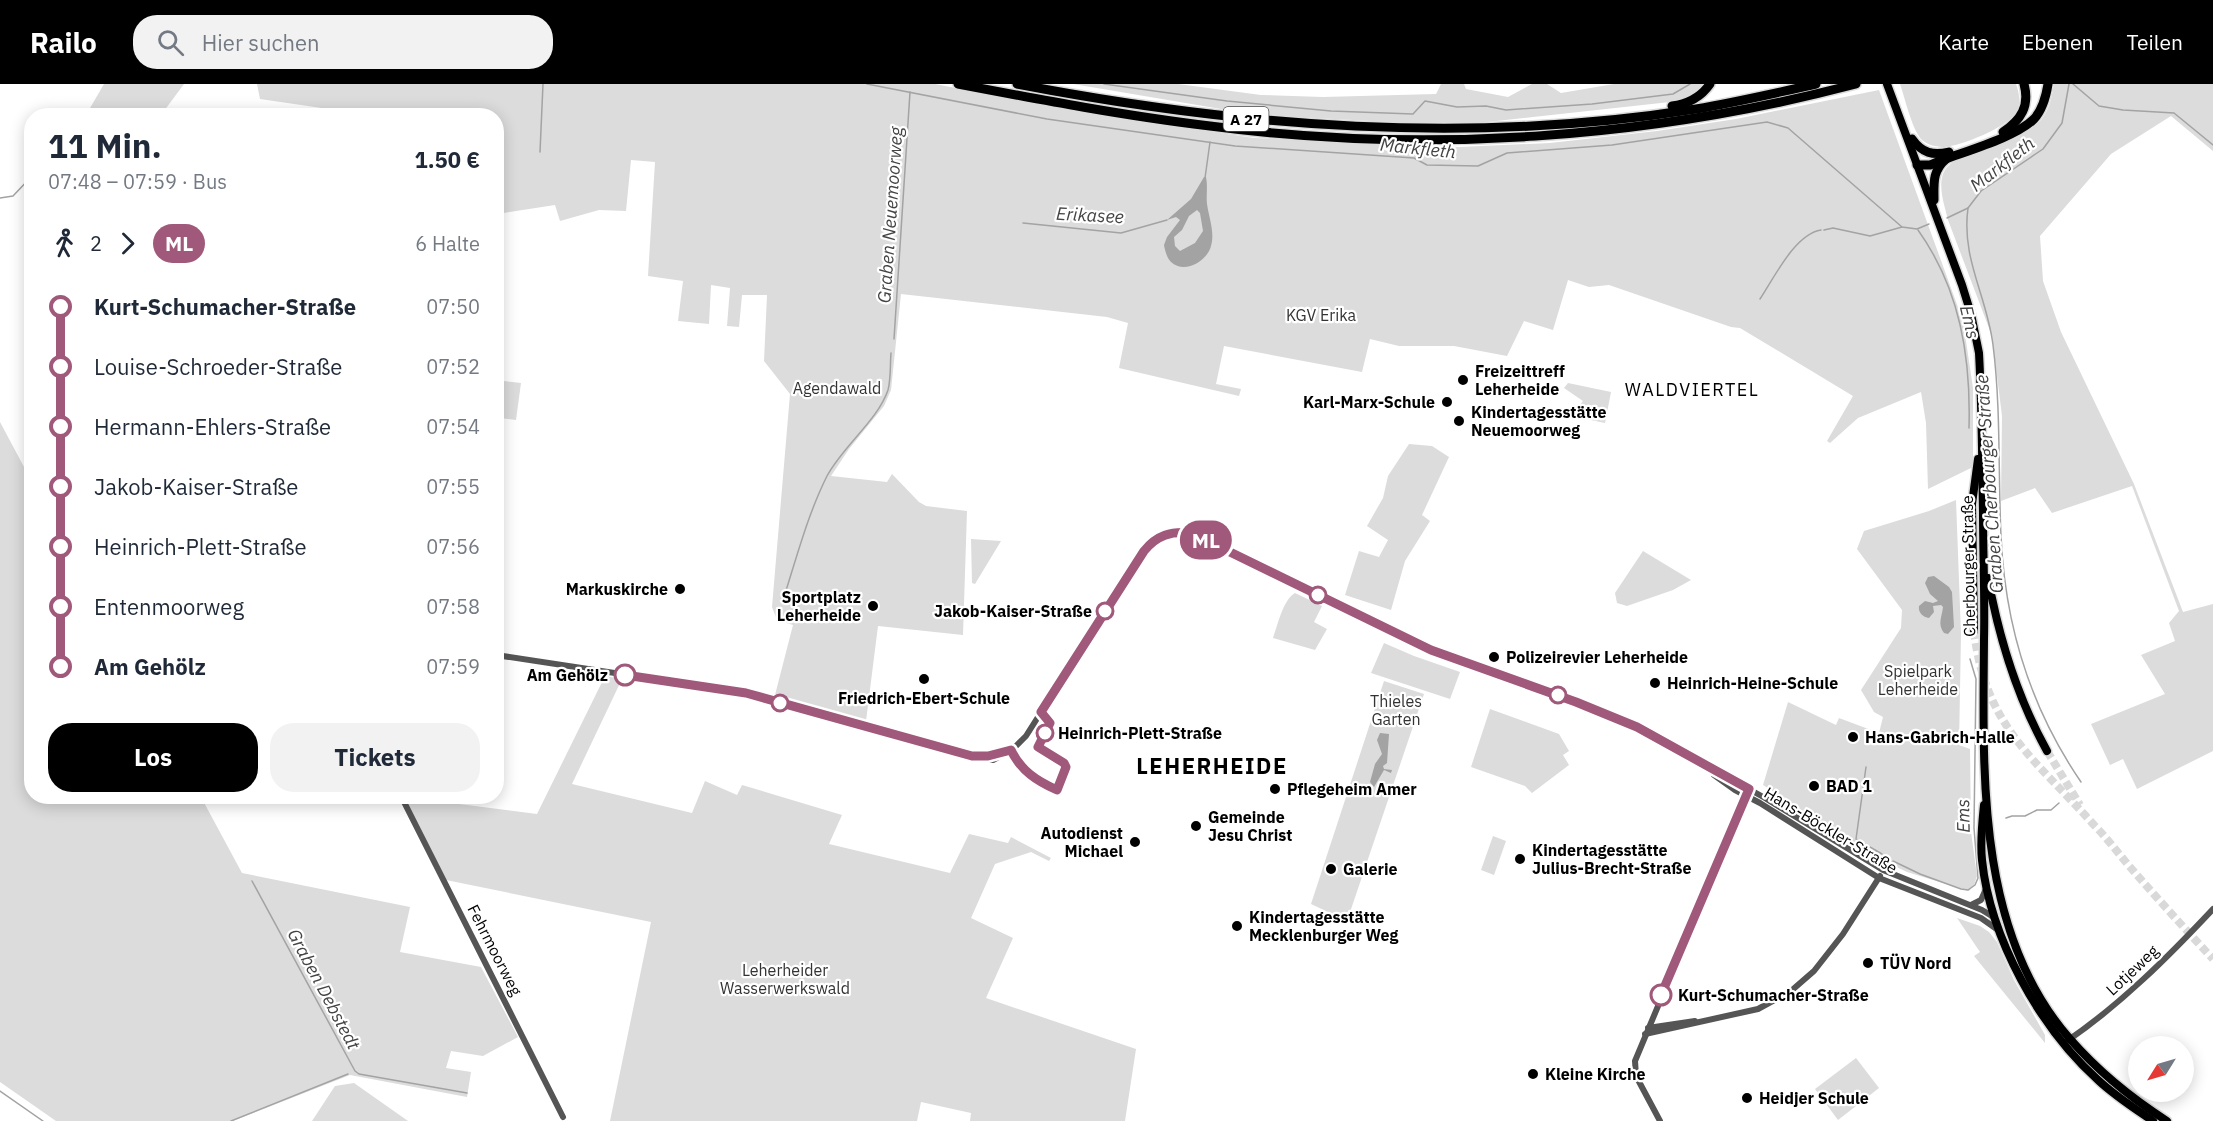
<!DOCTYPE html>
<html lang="de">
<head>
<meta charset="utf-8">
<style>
  :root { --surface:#fff; --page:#f2f2f3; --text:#1f2937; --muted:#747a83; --accent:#000 }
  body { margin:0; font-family:"IBM Plex Sans",sans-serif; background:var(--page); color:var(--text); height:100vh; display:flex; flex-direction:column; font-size:22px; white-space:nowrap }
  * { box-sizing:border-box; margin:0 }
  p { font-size:20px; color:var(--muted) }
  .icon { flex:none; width:33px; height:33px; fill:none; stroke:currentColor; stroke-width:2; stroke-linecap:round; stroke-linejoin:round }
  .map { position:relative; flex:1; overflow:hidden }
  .sheet { position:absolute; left:24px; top:24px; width:480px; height:696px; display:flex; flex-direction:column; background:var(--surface); border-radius:24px; box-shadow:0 3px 15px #0003 }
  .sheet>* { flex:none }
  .badge { padding:0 12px; border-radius:20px; font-size:21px; line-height:39px }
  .needle { width:39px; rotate:233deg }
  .buttons { position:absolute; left:2128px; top:952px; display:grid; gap:12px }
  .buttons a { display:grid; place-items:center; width:66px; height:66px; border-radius:50%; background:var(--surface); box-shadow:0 3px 15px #0003; font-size:30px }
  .map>.badge { position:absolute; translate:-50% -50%; box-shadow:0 0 0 3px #fff }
  .legs { display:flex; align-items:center; gap:9px; height:66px; padding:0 24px; font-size:20px }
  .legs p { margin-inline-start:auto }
  .overview { display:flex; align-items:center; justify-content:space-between; height:102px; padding:0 24px }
  h1 { font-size:33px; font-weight:700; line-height:45px }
  .button { display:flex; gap:12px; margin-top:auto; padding:12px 24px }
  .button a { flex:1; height:69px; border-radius:24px; background:var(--accent); color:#fff; font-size:24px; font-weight:700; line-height:69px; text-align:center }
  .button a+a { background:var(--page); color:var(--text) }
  ul { padding:0 24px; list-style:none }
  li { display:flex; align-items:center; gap:21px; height:60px; font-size:22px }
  li i { display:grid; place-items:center; width:9px; height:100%; margin:0 8px; background:currentColor }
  li i::after { content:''; width:15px; height:15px; margin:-8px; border:4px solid; border-radius:50%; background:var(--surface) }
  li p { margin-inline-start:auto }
  li:first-child i { background:linear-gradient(#0000 50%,currentColor 0) }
  li:last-child i { background:linear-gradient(currentColor 50%,#0000 0) }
  header { display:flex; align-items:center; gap:36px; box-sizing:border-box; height:84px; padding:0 30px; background:var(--accent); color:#fff }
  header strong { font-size:28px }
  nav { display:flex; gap:33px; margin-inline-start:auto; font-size:21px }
  .search { width:420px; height:54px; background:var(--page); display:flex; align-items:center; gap:15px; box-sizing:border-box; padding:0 21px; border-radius:24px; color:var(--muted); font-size:22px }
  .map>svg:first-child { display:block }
  .green { fill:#dcdcdc }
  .water { fill:#a3a3a3; fill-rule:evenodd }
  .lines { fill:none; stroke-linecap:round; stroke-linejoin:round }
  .stream { stroke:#a3a3a3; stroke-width:1.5 }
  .major-tunnel { stroke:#d9d9d9; stroke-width:8; stroke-dasharray:8 4; stroke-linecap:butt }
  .major-casing { stroke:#dbdbdb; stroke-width:11 }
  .highway-casing { stroke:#dbdbdb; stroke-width:12 }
  .minor { stroke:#555; stroke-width:6 }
  .major { stroke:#000; stroke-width:8 }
  .highway { stroke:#000; stroke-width:9 }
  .line-1-casing { stroke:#fff; stroke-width:14 }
  .line-1 { stroke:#a0587b; stroke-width:9 }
  .poi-dot { fill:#000; stroke:#fff; stroke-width:2 }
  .stop-1-dot { fill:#fff; stroke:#a0587b; stroke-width:3 }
  .labels { text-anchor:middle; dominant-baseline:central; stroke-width:4.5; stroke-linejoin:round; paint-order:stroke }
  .shield { fill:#fff; stroke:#4c4c4c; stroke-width:1.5 }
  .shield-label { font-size:15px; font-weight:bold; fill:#000 }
  .park-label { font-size:16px; fill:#333; stroke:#fff }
  .poi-label { font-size:16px; font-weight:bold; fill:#000; stroke:#fff; text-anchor:start }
  .street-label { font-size:16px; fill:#000; stroke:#fff }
  .stop-label { font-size:16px; font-weight:bold; fill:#000; stroke:#fff; text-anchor:end }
  .water-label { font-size:18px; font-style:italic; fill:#444; stroke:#fff }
  .neighbourhood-label { font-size:18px; letter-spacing:1.5px; fill:#000; stroke:#fff }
  .district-label { font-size:22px; font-weight:bold; letter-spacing:1.5px; fill:#000; stroke:#fff }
</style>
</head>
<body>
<header>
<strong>Railo</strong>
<div class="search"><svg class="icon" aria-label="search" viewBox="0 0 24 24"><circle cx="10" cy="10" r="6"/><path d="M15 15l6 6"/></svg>Hier suchen</div>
<nav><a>Karte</a><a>Ebenen</a><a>Teilen</a></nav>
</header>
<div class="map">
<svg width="2213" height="1037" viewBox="0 0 2213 1037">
  <rect width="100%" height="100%" fill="#fff"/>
  <g class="green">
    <path d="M 104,0 L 184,0 L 161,31 L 86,31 Z"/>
    <path d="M 257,0 L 935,0 L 1078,28 L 1254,54 L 1459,63 L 1550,59 L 1657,47 L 1736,35 L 1879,6 L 1963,237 L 1973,304 L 1973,383 L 1928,405 L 1926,339 L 1921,308 L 1858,334 L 1830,359 L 1827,357 L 1853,312 L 1740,244 L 1731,243 L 1609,201 L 1589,203 L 1568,196 L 1553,246 L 1524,237 L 1507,272 L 1454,262 L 1399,262 L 1370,255 L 1362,288 L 1224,262 L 1216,300 L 1241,305 L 1239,312 L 1119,284 L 1128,239 L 1107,233 L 901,210 L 891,306 L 884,322 L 849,365 L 831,392 L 887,398 L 892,390 L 919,418 L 926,422 L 967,427 L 963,551 L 878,542 L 866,637 L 775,611 L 793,541 L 777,536 L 772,523 L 790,310 L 764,277 L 767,211 L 742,211 L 739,243 L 727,242 L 730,204 L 711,201 L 709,240 L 678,237 L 683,197 L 648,192 L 655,78 L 631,76 L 626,127 L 599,126 L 560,137 L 555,121 L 497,130 L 496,32 L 350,31 L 349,28 L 260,15 Z"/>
    <path d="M 1073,0 L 1178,0 L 1261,11 L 1323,13 L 1436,10 L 1441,0 L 1464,0 L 1466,5 L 1508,13 L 1532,0 L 1547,0 L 1561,9 L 1614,0 L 1704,0 L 1691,13 L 1670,18 L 1478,39 L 1390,38 L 1279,32 L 1233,27 Z"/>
    <path d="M 1900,0 L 2016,0 C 2019,8 2021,18 2017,27 C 2009,43 1961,62 1944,63 C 1936,63 1928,61 1922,56 C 1912,46 1905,14 1900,0 Z"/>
    <path d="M 2054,0 L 2213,0 L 2213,67 L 2171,32 L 2111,70 L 2040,152 L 2043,197 L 2061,248 L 2134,400 L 2183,528 L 2213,520 L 2213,667 L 2137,705 L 2123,675 L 2110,681 L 2091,640 L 2165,610 L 2141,571 L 2175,557 L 2169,539 L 2179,527 L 2132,402 L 2052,429 L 2035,404 L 2001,417 L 2002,332 L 1992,252 L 1948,136 C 1945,123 1938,104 1943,90 C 1952,64 2021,61 2042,35 C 2050,24 2052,12 2054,0 Z"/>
    <path d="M 504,297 L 521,299 L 516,336 L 499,334 Z"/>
    <path d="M 1568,299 L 1611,308 L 1605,339 L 1572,332 L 1583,317 L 1564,304 Z"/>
    <path d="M 0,338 L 31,396 L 32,712 L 201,713 L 242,789 L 410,823 L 400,868 L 481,883 L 518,953 L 483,972 L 451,967 L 446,984 L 471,988 L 467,1013 L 350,991 L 233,1037 L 56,1037 L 0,998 Z"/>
    <path d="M 1409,360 L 1432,362 L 1449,373 L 1422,431 L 1430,437 L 1405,477 L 1391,526 L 1345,511 L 1359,467 L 1379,473 L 1388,456 L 1367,442 L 1383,414 L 1388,392 Z"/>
    <path d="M 1956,416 L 1961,550 L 1959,661 L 1970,665 L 1971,748 L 1977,792 L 1974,801 L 1969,807 L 1907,788 L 1871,771 L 1763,701 L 1788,618 L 1836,641 L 1839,634 L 1879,649 L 1883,633 L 1874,628 L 1861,606 L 1901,544 L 1902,526 L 1857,465 L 1864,447 L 1929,427 Z"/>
    <path d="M 971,455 L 1001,457 L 975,500 L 972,499 Z"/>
    <path d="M 1643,467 L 1691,496 L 1673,506 L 1627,522 L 1617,519 L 1615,509 Z"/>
    <path d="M 1295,509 L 1322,522 L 1314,538 L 1327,545 L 1315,566 L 1273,554 C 1278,540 1283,516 1295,509 Z"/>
    <path d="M 1384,559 L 1414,572 L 1460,588 L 1450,615 L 1371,589 Z"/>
    <path d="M 605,592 L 622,595 L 572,700 L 692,729 L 705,697 L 737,711 L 742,701 L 842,731 L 829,760 L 950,789 L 969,750 L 1008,759 L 1011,753 L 1051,774 L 1049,777 L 1031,768 L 995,780 L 971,834 L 1013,854 L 986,914 L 1136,965 L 1125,1037 L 970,1037 L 971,1029 L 921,1018 L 917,1037 L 610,1037 L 651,838 L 446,796 L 404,713 L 537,730 Z"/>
    <path d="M 1384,597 L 1424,610 L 1347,837 L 1311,820 Z"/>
    <path d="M 1490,625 L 1559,650 L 1569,667 L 1563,671 L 1569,681 L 1532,709 L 1525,702 L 1471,683 Z"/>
    <path d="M 1493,752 L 1506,757 L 1494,791 L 1481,786 Z"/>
    <path d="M 1957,834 L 1980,842 L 1989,848 L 1997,858 L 2014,896 L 2045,951 L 2045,959 L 1974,872 L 1980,868 Z"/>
    <path d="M 1856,974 L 1879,1004 L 1838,1036 L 1815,1005 Z"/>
    <path d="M 354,999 L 408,1037 L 312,1037 L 335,1002 Z"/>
  </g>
  <g class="water">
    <path d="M 1204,93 L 1206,93 C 1208,102 1206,111 1207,120 C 1209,134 1215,148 1211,162 C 1208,176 1185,191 1171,178 C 1167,174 1165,167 1164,161 L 1167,153 L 1180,136 L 1176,133 L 1167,136 L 1191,115 ZM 1197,126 L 1200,129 L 1203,147 L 1195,159 L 1180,167 L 1175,162 L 1174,153 L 1182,146 L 1189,132 Z"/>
    <path d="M 1934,492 L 1949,503 L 1952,508 L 1954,543 L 1948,550 L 1944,549 C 1937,540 1942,533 1943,523 L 1941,521 L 1933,522 L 1934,528 L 1929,534 C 1923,533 1918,529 1919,522 L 1925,517 L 1933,519 L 1938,517 L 1930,510 L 1925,499 L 1928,493 Z"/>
    <path d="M 1380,649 L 1389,650 L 1387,679 L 1383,682 L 1384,685 L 1392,686 L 1391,689 L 1384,686 L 1374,703 L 1370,698 L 1375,680 L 1382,670 L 1377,656 Z"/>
  </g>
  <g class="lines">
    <g class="stream">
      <path d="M 867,0 L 1047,35 L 1235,62 L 1414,74 L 1427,81 L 1478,82 L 1507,69 L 1612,61 L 1767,38 L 1788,44 L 1902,143 L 1917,145 L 1929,140"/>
      <path d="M 1104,0 L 1227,17 L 1331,27 L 1413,30 L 1425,17 L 1457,23 L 1486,22 L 1506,26 L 1592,20 L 1673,10 L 1690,0"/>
      <path d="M 2073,0 L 2099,22 L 2123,26 L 2174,29 L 2213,61"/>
      <path d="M 540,68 L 543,0"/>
      <path d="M 1205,94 L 1210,58"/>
      <path d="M 0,114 L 13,112 L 32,92"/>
      <path d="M 1968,124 C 1961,175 1987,212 1993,261 C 2001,324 1998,388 2001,452 C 2005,541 2031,625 2081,698"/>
      <path d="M 1947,134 L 1968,124 L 1981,107 L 2043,65 L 2062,39 L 2069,0"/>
      <path d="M 1023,139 L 1121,149 L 1167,136"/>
      <path d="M 1824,146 L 1833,144 L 1870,152 L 1902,143"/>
      <path d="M 1918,146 C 1960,205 1971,273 1969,344"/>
      <path d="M 1760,215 C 1774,194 1795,150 1821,146"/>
      <path d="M 894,255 L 910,8"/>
      <path d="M 784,513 C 797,472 808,430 827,392 C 843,362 878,336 888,306 C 891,295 890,281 891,269"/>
      <path d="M 1866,683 L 1856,755 L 1882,770"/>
      <path d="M 2006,734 L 2012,732 L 2025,732 L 2037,726 L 2051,726 L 2059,719"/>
      <path d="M 1893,777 L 1920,790 L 1961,805 L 1968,806 L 1975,801 L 1978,794 L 1974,744 L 1976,595 L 1970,575"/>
      <path d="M 252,797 L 355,987 L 359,990 L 467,1009"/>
      <path d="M 0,1007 L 43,1037"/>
      <path d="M 231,1037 L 348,990"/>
    </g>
    <g class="major-tunnel">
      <path d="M 1974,547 C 1985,643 2035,675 2094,741 C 2107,754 2118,769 2130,783 C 2157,814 2185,845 2213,875"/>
      <path d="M 2047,667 L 2080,721"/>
    </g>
    <defs>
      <g id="major">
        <path d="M 1887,0 L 1962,201 L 1971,230 L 1979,269 C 1982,322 1982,375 1983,428 C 1983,470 1985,513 1984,555 C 1983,689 1976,848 2070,955 C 2098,987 2131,1014 2167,1037"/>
        <path d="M 1988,494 C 1999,554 2017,613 2047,667"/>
        <path d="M 1974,547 L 1972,420 L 1978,375"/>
        <path d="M 1984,721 C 1982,740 1980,758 1982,776 C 1990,854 2040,944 2098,996 C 2115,1012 2134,1024 2153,1037"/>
      </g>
      <g id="highway">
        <path d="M 958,0 C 1042,16 1126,32 1210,42 C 1425,70 1647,55 1856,0"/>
        <path d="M 1017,0 C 1241,43 1470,61 1696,25 C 1737,18 1776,9 1816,0"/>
        <path d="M 1672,22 C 1688,20 1701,13 1710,0"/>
        <path d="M 2003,48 C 2021,36 2030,22 2024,0"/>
        <path d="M 1912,55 C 1922,69 1933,72 1949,68"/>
        <path d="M 1917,81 L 1930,81 C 1958,69 2014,55 2034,35 C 2043,25 2046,13 2048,0"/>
        <path d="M 1934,116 C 1934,100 1932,87 1946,75"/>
      </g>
    </defs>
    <use href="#major" class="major-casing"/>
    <use href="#highway" class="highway-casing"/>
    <g class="minor">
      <path d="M 496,571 L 746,609 L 936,663 L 993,676 L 1013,665 L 1026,652 L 1138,475 C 1152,455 1166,446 1191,449 L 1431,566 L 1576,618 L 1637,643 L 1765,714 L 1883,786 L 1982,826 L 1995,834"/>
      <path d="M 983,672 L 1005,668"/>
      <path d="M 1714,691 L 1735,706 L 1760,719 L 1879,794 L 1981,834 L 1998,846"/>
      <path d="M 401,712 L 563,1033"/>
      <path d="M 1971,821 L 1981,816 L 1986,805"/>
      <path d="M 1648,944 L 1695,937"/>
      <path d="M 1645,950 L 1758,925 L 1791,907 L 1814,887 L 1843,850 L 1880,792"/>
      <path d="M 2067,957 C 2121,920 2168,873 2213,825"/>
      <path d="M 1660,1037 L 1636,992 L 1635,977 L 1749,705"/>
    </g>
    <use href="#major" class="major"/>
    <use href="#highway" class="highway"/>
  </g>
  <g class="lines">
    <defs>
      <path id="line-1" d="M 625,591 L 746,609 L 972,672 L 988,672 L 1011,666 C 1021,687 1037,697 1057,706 L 1066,683 L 1064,679 L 1038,663 L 1050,639 L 1041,628 L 1144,467 C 1157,451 1171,447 1191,449 L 1431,566 L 1576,618 L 1637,643 L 1749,705 L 1661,911"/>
    </defs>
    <use href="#line-1" class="line-1-casing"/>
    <use href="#line-1" class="line-1"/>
  </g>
  <g class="poi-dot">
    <circle cx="1463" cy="296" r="6"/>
    <circle cx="1447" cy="318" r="6"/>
    <circle cx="1459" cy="337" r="6"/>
    <circle cx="680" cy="505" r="6"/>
    <circle cx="873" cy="522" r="6"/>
    <circle cx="1494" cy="573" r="6"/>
    <circle cx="924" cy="595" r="6"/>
    <circle cx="1655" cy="599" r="6"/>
    <circle cx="1853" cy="653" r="6"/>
    <circle cx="1814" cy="702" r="6"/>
    <circle cx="1275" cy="705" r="6"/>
    <circle cx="1196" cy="742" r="6"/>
    <circle cx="1135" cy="758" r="6"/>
    <circle cx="1520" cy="775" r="6"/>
    <circle cx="1331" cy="785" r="6"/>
    <circle cx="1237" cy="842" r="6"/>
    <circle cx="1868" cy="879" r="6"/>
    <circle cx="1533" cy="990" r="6"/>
    <circle cx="1747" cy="1014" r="6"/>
  </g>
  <g class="stop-1-dot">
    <circle cx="1318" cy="511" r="8"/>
    <circle cx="1105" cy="527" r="8"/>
    <circle cx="625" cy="591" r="10"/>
    <circle cx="1558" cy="611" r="8"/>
    <circle cx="780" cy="619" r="8"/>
    <circle cx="1045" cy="649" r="8"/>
    <circle cx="1661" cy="911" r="10"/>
  </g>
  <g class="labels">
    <rect class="shield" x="1223.5" y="23" width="45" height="24" rx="4.5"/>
    <g class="shield-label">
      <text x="1246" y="35">A 27</text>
    </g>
    <g class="park-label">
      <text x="1321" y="231">KGV Erika</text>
      <text x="837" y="304">Agendawald</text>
      <text x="1918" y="587">Spielpark<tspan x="1918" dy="18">Leherheide</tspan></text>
      <text x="1396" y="617">Thieles<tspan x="1396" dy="18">Garten</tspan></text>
      <text x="785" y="886">Leherheider<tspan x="785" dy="18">Wasserwerkswald</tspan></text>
    </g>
    <g class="poi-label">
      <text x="1475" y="287">Freizeittreff<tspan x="1475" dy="18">Leherheide</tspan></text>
      <text x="1435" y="318" text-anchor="end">Karl-Marx-Schule</text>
      <text x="1471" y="328">Kindertagesstätte<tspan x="1471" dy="18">Neuemoorweg</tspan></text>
      <text x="668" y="505" text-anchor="end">Markuskirche</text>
      <text x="861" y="513" text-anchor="end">Sportplatz<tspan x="861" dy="18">Leherheide</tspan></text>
      <text x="1506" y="573">Polizeirevier Leherheide</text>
      <text x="1667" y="599">Heinrich-Heine-Schule</text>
      <text x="924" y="614" text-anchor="middle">Friedrich-Ebert-Schule</text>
      <text x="1865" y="653">Hans-Gabrich-Halle</text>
      <text x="1826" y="702">BAD 1</text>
      <text x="1287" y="705">Pflegeheim Amer</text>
      <text x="1208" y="733">Gemeinde<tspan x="1208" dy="18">Jesu Christ</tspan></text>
      <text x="1123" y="749" text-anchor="end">Autodienst<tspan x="1123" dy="18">Michael</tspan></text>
      <text x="1532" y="766">Kindertagesstätte<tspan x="1532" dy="18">Julius-Brecht-Straße</tspan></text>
      <text x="1343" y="785">Galerie</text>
      <text x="1249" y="833">Kindertagesstätte<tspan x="1249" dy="18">Mecklenburger Weg</tspan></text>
      <text x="1880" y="879">TÜV Nord</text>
      <text x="1545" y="990">Kleine Kirche</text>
      <text x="1759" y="1014">Heidjer Schule</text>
    </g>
    <g class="street-label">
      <text transform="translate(1968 482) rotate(-91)">Cherbourger Straße</text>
      <text transform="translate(1831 746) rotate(31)">Hans-Böckler-Straße</text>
      <text transform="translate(495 866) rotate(63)">Fehrmoorweg</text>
      <text transform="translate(2132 886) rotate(-43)">Lotjeweg</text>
    </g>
    <g class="stop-label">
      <text x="1092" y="527">Jakob-Kaiser-Straße</text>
      <text x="608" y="591">Am Gehölz</text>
      <text x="1058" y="649" text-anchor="start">Heinrich-Plett-Straße</text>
      <text x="1678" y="911" text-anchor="start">Kurt-Schumacher-Straße</text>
    </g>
    <g class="water-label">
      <text transform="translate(1418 64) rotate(6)">Markfleth</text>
      <text transform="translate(2002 80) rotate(-38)">Markfleth</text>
      <text transform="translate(890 131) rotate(-86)">Graben Neuemoorweg</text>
      <text transform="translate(1090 131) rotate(3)">Erikasee</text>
      <text transform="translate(1970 238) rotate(77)">Ems</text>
      <text transform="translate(1989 400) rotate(-94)">Graben Cherbourger Straße</text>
      <text transform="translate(1963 732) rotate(-91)">Ems</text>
      <text transform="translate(324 905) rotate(62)">Graben Debstedt</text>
    </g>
    <g class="neighbourhood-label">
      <text x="1692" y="305">WALDVIERTEL</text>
    </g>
    <g class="district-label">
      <text x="1212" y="681">LEHERHEIDE</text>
    </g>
  </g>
</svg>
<div class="buttons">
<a><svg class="needle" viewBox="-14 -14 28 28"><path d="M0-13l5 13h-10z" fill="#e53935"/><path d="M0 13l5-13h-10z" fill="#747a83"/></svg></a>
</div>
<b class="badge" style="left:1206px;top:456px;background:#a0587b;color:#fff">ML</b>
<section class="sheet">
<div class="overview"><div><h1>11 Min.</h1><p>07:48 – 07:59 · Bus</p></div><b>1.50 €</b></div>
<div class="legs"><svg class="icon" aria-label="walk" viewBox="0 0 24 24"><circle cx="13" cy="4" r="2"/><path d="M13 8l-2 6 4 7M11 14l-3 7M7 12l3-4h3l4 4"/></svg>2<svg class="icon" aria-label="forward" viewBox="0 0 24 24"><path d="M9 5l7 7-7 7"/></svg><b class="badge" style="background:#a0587b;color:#fff">ML</b><p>6 Halte</p></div>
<ul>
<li><i style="color:#a0587b"></i><b>Kurt-Schumacher-Straße</b><p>07:50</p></li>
<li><i style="color:#a0587b"></i><span>Louise-Schroeder-Straße</span><p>07:52</p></li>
<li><i style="color:#a0587b"></i><span>Hermann-Ehlers-Straße</span><p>07:54</p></li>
<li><i style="color:#a0587b"></i><span>Jakob-Kaiser-Straße</span><p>07:55</p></li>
<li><i style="color:#a0587b"></i><span>Heinrich-Plett-Straße</span><p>07:56</p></li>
<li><i style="color:#a0587b"></i><span>Entenmoorweg</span><p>07:58</p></li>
<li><i style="color:#a0587b"></i><b>Am Gehölz</b><p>07:59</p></li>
</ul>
<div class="button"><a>Los</a><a>Tickets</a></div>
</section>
</div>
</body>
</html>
